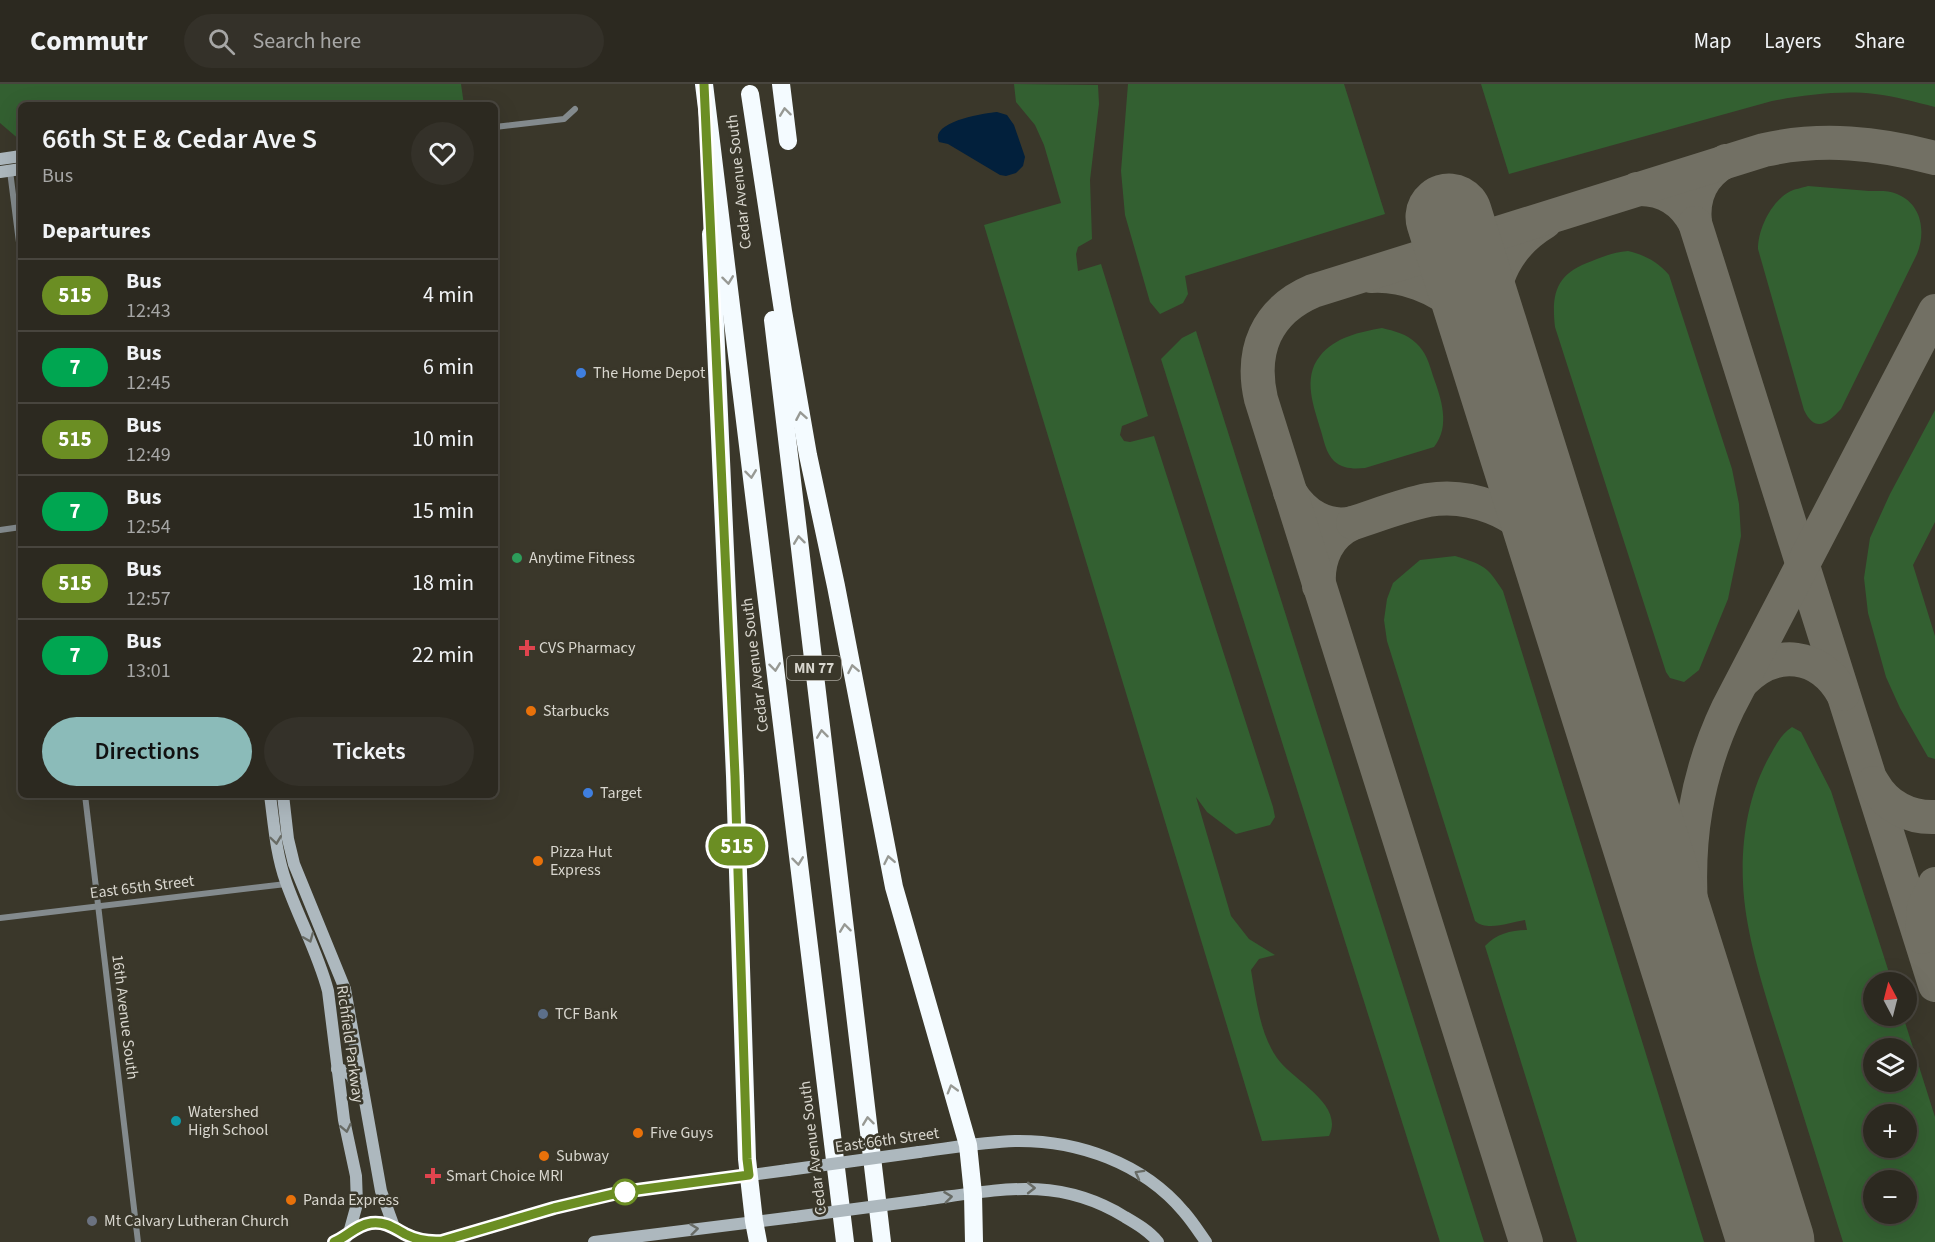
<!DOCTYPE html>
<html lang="en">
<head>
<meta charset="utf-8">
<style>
  :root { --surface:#2c2920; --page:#343129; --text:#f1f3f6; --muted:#a6a6a5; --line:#48453e; --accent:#8bbbb9 }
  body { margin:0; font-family:"Source Sans 3",sans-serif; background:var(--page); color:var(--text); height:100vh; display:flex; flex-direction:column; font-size:22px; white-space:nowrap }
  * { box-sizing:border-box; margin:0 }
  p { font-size:20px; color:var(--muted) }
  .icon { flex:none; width:33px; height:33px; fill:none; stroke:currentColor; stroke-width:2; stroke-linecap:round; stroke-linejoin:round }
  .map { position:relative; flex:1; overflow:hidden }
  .side { position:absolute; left:18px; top:18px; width:480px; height:696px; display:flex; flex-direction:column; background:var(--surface); border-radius:9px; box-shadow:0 6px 24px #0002,0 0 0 2px var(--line) }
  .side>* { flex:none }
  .badge { padding:0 12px; border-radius:20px; font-size:21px; line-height:39px }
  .needle { width:39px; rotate:353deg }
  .buttons { position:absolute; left:1863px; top:888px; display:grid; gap:12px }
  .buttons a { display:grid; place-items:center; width:54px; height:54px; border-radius:50%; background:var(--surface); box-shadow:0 6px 24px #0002,0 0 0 2px var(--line); font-size:30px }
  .map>.badge { position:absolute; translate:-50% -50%; box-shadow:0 0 0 3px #fff }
  h2 { padding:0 24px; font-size:22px; line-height:54px }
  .round { display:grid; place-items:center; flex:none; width:63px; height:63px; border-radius:32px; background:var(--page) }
  .overview { display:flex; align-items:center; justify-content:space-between; height:102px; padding:0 24px }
  h1 { font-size:28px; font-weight:600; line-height:45px }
  .button { display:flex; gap:12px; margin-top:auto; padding:12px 24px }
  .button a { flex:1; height:69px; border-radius:36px; background:var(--accent); color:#111; font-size:24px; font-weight:600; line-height:69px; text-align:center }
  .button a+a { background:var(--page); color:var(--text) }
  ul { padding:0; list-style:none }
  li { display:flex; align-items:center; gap:18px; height:72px; padding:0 24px; border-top:2px solid var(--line) }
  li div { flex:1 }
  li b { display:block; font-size:22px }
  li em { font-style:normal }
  li .badge { min-width:66px; font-weight:700; text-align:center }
  header { display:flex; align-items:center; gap:36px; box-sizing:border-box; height:84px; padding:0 30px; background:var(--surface); border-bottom:2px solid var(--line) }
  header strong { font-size:28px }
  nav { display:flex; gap:33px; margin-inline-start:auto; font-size:21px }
  .search { width:420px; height:54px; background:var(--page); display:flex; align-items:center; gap:15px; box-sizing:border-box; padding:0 21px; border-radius:33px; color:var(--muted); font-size:22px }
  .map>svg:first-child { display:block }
  .green { fill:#336031; fill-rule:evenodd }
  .water { fill:#02203c }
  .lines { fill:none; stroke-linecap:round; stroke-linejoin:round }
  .taxiway { stroke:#727064; stroke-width:34 }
  .runway { stroke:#727064; stroke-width:87 }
  .street { stroke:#838a8d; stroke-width:6 }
  .secondary { stroke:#adb8be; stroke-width:12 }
  .highway { stroke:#f4fbff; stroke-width:18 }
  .secondary-bridge { stroke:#adb8be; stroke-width:12 }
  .oneway { stroke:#979994 }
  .oneway2 { stroke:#686b65 }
  .line-casing { stroke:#fff; stroke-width:14 }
  .line { stroke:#6b8e23; stroke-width:9 }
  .shop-dot { fill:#3f7fe0; stroke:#3a372a; stroke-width:2 }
  .leisure-dot { fill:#2e9e5b; stroke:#3a372a; stroke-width:2 }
  .health-dot { fill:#e0444e; stroke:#3a372a; stroke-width:2 }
  .food-dot { fill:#e8710a; stroke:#3a372a; stroke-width:2 }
  .service-dot { fill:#5c6f8a; stroke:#3a372a; stroke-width:2 }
  .culture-dot { fill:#0f9aa8; stroke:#3a372a; stroke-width:2 }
  .stop-dot { fill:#fff; stroke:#6b8e23; stroke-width:3 }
  .worship-dot { fill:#6b7280; stroke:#3a372a; stroke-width:2 }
  .labels { text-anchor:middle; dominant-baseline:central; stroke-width:5; stroke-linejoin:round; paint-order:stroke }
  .shield { fill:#3a372a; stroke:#a9a69d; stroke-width:1.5 }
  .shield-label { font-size:15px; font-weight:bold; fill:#d8d6ce }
  .street-label { font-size:16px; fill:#d8d6ce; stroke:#3a372a }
  .poi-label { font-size:16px; fill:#d8d6ce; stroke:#3a372a; text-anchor:start }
</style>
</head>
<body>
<header>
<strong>Commutr</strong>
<div class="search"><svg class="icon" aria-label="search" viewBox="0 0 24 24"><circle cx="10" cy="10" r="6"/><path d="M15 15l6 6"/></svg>Search here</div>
<nav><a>Map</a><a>Layers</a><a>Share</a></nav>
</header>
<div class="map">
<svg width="1935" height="1158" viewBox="0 0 1935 1158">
  <rect width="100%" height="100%" fill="#3a372a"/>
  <g class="green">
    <path d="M 0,0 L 461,0 L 464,21 L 21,21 L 21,57 L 0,39 Z"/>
    <path d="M 1014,0 L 1098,1 L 1099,20 L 1090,96 L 1092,155 L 1078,163 L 1076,170 L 1078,187 L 1101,180 L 1148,332 L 1122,342 L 1120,351 L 1124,357 L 1130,358 L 1154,352 L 1273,723 L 1275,733 L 1270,741 L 1236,750 L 1207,728 L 1196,713 L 1231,832 L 1249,855 L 1275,871 L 1259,875 L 1251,886 C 1256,915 1260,950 1277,974 C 1292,996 1345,1020 1329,1052 L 1262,1057 L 984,141 L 1061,119 L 1044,61 L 1035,41 L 1016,18 Z"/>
    <path d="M 1128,0 L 1344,0 L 1385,130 L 1185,192 L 1188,210 L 1183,219 L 1160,230 L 1150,218 L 1125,131 L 1121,87 Z"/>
    <path d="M 1481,0 L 1935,0 L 1935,23 C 1915,18 1895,12 1875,10 C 1842,6 1804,11 1772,17 L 1509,90 Z"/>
    <path d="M 1808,102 C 1828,104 1849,105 1869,107 C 1878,107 1889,106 1897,110 C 1922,120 1926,148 1917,170 L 1841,325 C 1827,340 1815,349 1804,326 L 1758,165 C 1758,145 1771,118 1789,108 C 1794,105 1802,104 1808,102 Z"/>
    <path d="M 1628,167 C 1645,171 1658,178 1669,191 L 1732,385 L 1739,420 L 1741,452 L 1728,515 L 1699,586 L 1684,598 L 1670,594 L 1666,588 L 1555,243 C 1551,208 1557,189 1592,177 C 1604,172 1615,168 1628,167 Z"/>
    <path d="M 1382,244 C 1394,247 1407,250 1416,259 C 1426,268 1429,279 1433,292 C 1441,314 1451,342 1434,363 L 1365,384 C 1354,385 1343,385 1334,377 C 1326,369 1324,357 1321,347 C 1314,323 1302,294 1320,272 C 1335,253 1360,248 1382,244 Z"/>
    <path d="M 1196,247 L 1484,1158 L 1440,1158 L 1161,275 L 1182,254 Z"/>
    <path d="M 1935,326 L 1935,438 L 1913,481 L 1935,552 L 1935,675 L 1928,673 L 1900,624 L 1886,593 L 1868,529 L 1864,494 L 1870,454 L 1890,410 Z"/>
    <path d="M 1455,472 C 1484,481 1487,482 1503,507 L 1704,1158 L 1577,1158 L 1485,862 C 1496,850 1511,846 1527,846 L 1525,836 C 1510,838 1488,848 1475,837 L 1387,557 L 1384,536 L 1387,515 L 1393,499 L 1420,476 Z"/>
    <path d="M 1792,643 L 1801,648 L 1831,707 L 1892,898 L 1874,898 L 1874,932 L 1903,932 L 1935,1033 L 1935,1158 L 1843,1158 C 1823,1094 1803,1030 1783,967 C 1767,916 1745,852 1743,799 C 1741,757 1748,712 1768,675 C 1775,663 1780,651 1792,643 ZM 1874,964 L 1906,964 L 1906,998 L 1874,998 ZM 1874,1030 L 1906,1030 L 1906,1064 L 1874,1064 ZM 1874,1096 L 1906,1096 L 1906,1130 L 1874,1130 Z"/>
  </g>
  <path class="water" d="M 997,28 L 1007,31 L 1014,41 L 1025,73 L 1023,82 L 1016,89 L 1006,92 L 1000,91 L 948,60 L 939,58 C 929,38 984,29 997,28 Z"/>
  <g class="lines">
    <g class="taxiway">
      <path d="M 1637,105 C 1663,104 1683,116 1695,139 C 1692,112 1702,90 1726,77"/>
      <path d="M 1695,139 L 1935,901"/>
      <path d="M 1371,192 C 1403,190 1437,203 1461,225 C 1473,237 1481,253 1490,267 C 1488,213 1495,168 1545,138"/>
      <path d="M 1290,408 C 1304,431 1327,445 1353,439 C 1328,450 1317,474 1319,502"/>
      <path d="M 1353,439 C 1378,431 1403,421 1428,416 C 1470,409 1518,427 1542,462 C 1559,486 1567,515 1577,542"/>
      <path d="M 1743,597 C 1775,564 1820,569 1843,610"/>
      <path d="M 1873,699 C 1886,722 1909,734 1935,733"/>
      <path d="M 1922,853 L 1924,823 L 1935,800"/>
      <path d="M 1734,1039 C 1697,895 1660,767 1728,624 L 1935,227"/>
      <path d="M 1526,1158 L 1261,315 C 1250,267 1266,227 1313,207 L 1764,66 C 1822,53 1878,59 1935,74"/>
    </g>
    <path class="runway" d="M 1449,133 L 1771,1158"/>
    <g class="street">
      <path d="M 495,43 L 564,35 L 575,25"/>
      <path d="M 10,87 L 21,174"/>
      <path d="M 0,446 L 21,443"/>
      <path d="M 85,711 L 138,1158"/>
      <path d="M 0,834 L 286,800"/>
    </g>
    <g class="secondary">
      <path d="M 0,75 L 21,72"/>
      <path d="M 0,88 L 21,85"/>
      <path d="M 270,711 C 274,741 276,770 286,798 C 299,835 318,869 328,907 L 344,1036 L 356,1092 L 357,1120 L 349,1149"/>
      <path d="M 283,711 L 288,755 L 294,780 L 345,905 L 381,1107 L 394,1143"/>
      <path d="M 337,985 C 352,987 354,995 358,1009"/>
      <path d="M 919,1068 C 950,1064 983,1058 1015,1057 C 1078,1056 1143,1079 1184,1128 C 1192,1137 1199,1148 1206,1158"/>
      <path d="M 923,1116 C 998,1106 1057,1091 1125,1133 C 1137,1140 1149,1147 1158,1158"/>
      <path d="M 404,1150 L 424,1157 L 442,1157 L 566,1121 L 622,1108 L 788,1086"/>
      <path d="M 343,1158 C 354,1138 381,1133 399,1146"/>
      <path d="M 594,1158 L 794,1133"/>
    </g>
    <g class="highway">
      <path d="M 704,0 L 845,1158"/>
      <path d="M 781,0 L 788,57"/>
      <path d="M 750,10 L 783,227 L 808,371 L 836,502 L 894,803 L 968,1061 L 973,1110 L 974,1158"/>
      <path d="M 711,150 L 735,692 L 747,1075 L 754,1137 L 758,1158"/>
      <path d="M 773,236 L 882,1158"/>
    </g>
    <g class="secondary-bridge">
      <path d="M 788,1086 L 919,1068"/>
      <path d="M 794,1133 L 923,1116"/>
    </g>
  </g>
  <defs><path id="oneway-chevron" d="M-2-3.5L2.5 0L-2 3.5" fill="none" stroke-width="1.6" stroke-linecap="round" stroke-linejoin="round" transform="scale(1.5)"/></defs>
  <g class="oneway">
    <use href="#oneway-chevron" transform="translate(785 28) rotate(-97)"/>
    <use href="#oneway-chevron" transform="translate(728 196) rotate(83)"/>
    <use href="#oneway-chevron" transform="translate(801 332) rotate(-100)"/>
    <use href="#oneway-chevron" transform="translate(751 390) rotate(83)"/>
    <use href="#oneway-chevron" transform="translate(799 456) rotate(-97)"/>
    <use href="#oneway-chevron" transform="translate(775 583) rotate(83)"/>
    <use href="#oneway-chevron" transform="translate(853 585) rotate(-101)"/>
    <use href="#oneway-chevron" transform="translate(822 650) rotate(-97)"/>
    <use href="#oneway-chevron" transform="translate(889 776) rotate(-101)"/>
    <use href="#oneway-chevron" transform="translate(798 777) rotate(83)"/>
    <use href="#oneway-chevron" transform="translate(845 844) rotate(-97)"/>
    <use href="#oneway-chevron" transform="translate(952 1005) rotate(-106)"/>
    <use href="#oneway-chevron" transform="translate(868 1037) rotate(-97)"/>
  </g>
  <g class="oneway2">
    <use href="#oneway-chevron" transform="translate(276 756) rotate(82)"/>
    <use href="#oneway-chevron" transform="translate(309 854) rotate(68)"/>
    <use href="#oneway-chevron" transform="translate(346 1044) rotate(78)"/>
    <use href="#oneway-chevron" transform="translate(1139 1090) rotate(-151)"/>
    <use href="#oneway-chevron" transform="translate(1031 1104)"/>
    <use href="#oneway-chevron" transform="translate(948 1113) rotate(-7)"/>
    <use href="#oneway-chevron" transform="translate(694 1145) rotate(-7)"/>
  </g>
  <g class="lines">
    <defs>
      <path id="line" d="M 334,1158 C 347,1153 356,1141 371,1139 C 385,1137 394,1144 405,1150 C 417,1156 429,1158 442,1157 L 554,1124 L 622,1108 L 749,1091 L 747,1075 L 735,692 L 704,0"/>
    </defs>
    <use href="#line" class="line-casing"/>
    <use href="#line" class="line"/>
  </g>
  <g class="shop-dot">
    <circle cx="581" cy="289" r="6"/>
    <circle cx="588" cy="709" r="6"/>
  </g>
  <circle class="leisure-dot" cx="517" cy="474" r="6"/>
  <g class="health-dot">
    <path d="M524 555h6v6h6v6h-6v6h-6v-6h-6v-6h6z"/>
    <path d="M430 1083h6v6h6v6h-6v6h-6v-6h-6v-6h6z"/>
  </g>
  <g class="food-dot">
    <circle cx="531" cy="627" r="6"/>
    <circle cx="538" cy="777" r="6"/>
    <circle cx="638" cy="1049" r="6"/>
    <circle cx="544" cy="1072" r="6"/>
    <circle cx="291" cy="1116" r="6"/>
  </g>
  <circle class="service-dot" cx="543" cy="930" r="6"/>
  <circle class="culture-dot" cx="176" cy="1037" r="6"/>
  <circle class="stop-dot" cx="625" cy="1108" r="12"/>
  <circle class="worship-dot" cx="92" cy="1137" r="6"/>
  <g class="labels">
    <rect class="shield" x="787" y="572" width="54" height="24" rx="4.5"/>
    <g class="shield-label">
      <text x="814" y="584">MN 77</text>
    </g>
    <g class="street-label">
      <text transform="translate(739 98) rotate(-96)">Cedar Avenue South</text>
      <text transform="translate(755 581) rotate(-97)">Cedar Avenue South</text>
      <text transform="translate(142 803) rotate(-7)">East 65th Street</text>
      <text transform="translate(125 933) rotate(83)">16th Avenue South</text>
      <text transform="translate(350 960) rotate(82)">Richfield Parkway</text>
      <text transform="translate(887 1056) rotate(-8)">East 66th Street</text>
      <text transform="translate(813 1064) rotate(-97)">Cedar Avenue South</text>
    </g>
    <g class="poi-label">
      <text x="593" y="289">The Home Depot</text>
      <text x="529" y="474">Anytime Fitness</text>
      <text x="539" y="564">CVS Pharmacy</text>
      <text x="543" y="627">Starbucks</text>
      <text x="600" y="709">Target</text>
      <text x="550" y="768">Pizza Hut<tspan x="550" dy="18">Express</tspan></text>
      <text x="555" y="930">TCF Bank</text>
      <text x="188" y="1028">Watershed<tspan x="188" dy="18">High School</tspan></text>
      <text x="650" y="1049">Five Guys</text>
      <text x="556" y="1072">Subway</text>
      <text x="446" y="1092">Smart Choice MRI</text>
      <text x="303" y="1116">Panda Express</text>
      <text x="104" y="1137">Mt Calvary Lutheran Church</text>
    </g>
  </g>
</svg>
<div class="buttons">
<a><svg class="needle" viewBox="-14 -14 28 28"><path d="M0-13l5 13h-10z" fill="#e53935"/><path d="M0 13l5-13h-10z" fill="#a6a6a5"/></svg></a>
<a><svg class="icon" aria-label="layers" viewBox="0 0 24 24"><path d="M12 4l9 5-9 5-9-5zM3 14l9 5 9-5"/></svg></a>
<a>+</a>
<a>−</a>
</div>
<b class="badge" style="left:737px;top:762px;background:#6b8e23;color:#fff">515</b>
<section class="side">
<div class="overview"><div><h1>66th St E &amp; Cedar Ave S</h1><p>Bus</p></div><a class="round"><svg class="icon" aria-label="heart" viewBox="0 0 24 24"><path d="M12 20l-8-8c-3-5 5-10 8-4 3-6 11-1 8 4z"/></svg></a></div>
<h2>Departures</h2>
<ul>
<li><span class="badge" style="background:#6b8e23;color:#fff">515</span><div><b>Bus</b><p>12:43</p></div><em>4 min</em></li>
<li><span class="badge" style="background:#00a651;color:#fff">7</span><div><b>Bus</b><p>12:45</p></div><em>6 min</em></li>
<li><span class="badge" style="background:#6b8e23;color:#fff">515</span><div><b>Bus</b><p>12:49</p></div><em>10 min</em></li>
<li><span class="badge" style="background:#00a651;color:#fff">7</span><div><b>Bus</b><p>12:54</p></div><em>15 min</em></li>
<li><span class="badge" style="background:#6b8e23;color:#fff">515</span><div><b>Bus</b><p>12:57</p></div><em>18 min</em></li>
<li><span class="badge" style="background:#00a651;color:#fff">7</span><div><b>Bus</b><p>13:01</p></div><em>22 min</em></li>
</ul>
<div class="button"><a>Directions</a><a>Tickets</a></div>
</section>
</div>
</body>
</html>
